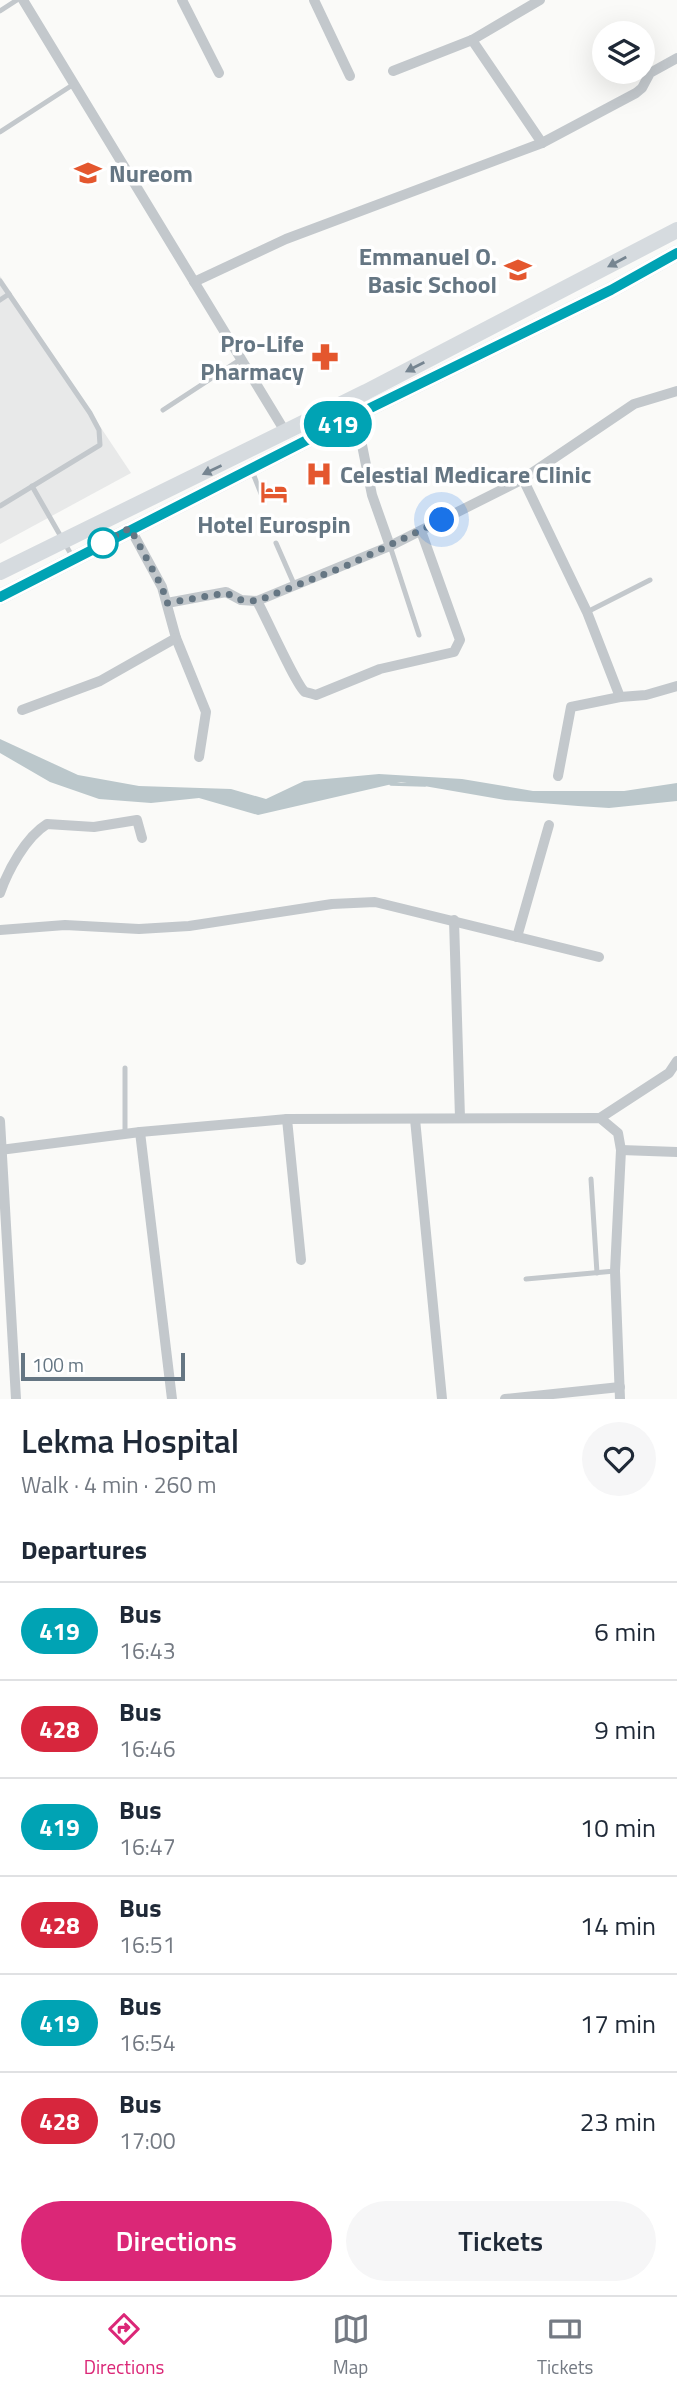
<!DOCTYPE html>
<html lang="en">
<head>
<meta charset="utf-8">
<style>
  :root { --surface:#fff; --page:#f6f6f7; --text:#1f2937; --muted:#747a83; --line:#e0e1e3; --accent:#db2777 }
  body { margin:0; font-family:"Titillium Web",sans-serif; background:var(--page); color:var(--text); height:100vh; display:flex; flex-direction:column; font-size:26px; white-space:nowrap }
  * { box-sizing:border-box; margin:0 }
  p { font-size:23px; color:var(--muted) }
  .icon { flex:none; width:38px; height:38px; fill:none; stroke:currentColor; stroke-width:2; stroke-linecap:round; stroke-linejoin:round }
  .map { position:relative; height:1399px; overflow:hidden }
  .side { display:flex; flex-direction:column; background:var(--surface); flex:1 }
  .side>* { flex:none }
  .badge { padding:0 14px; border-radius:23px; font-size:24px; line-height:46px }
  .tools { position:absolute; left:592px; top:21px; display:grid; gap:14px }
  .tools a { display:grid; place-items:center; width:63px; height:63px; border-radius:50%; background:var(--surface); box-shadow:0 7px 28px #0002; font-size:35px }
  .scale { position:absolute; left:21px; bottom:18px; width:164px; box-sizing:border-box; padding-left:7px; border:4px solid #657683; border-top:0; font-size:19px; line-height:24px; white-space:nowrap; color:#657683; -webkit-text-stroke:5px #fff; paint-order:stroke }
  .you { position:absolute; width:35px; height:35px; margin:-18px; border:5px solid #fff; border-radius:50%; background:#1a73e8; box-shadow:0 0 0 10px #1a73e833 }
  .map>.badge { position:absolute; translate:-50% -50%; box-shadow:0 0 0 4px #fff }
  h2 { padding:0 21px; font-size:26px; line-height:63px }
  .round { display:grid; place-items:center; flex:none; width:74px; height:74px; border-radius:37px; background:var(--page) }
  .overview { display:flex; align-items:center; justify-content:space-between; height:119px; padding:0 21px }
  h1 { font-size:33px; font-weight:600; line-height:52px }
  .action { display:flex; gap:14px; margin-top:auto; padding:14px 21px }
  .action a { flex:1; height:80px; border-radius:42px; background:var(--accent); color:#fff; font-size:28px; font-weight:600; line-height:80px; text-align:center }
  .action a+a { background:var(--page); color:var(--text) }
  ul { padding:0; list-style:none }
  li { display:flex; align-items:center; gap:21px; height:98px; padding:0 21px; border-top:2px solid var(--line) }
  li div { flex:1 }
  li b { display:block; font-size:26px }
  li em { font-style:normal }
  li .badge { min-width:77px; font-weight:700; text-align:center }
  .tabs { display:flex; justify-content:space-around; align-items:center; height:98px; border-top:2px solid var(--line); background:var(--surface); font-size:19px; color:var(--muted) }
  .tabs a { display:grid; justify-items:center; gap:4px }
  .tabs .selected { color:var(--accent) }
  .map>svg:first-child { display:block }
  .built { fill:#e8e9e9 }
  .water { fill:#bbc7cb }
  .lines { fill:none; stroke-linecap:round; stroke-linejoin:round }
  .stream { stroke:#bbc7cb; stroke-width:3.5 }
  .service { stroke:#c3c8cc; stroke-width:5 }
  .minor { stroke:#c3c8cc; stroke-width:10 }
  .secondary { stroke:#d6dbdf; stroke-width:16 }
  .oneway { fill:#768591 }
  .line-casing { stroke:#fff; stroke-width:16 }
  .line { stroke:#00a3b4; stroke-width:10 }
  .walk { stroke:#657683; stroke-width:7; stroke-dasharray:0 12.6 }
  .stop-dot { fill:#fff; stroke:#00a3b4; stroke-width:3.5 }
  .labels { text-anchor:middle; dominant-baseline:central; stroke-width:7; stroke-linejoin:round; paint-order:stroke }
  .poi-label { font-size:24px; font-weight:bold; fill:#657683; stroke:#fff; text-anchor:start }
</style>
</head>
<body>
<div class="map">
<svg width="677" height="1399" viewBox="0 0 677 1399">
  <rect width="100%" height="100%" fill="#fafaf8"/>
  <path class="built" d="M 0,276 L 131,473 L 0,544 Z"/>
  <path class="water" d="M 0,739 L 78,775 L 139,786 L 231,789 L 266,799 L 304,781 L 379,774 L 462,779 L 533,791 L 624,791 L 677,783 L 677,801 L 609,808 L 578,806 L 505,800 L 401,782 L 258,815 L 199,798 L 151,803 L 99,799 L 50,782 L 0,753 Z"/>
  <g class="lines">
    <path class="stream" d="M 391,784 L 425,785"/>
    <g class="service">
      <path d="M 0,11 L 17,0"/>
      <path d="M 0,132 L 74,84"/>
      <path d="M 0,281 L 90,413 L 99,430 L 100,445 L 0,506"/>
      <path d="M 0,300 L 9,294"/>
      <path d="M 163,410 L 241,359"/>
      <path d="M 252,471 L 264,501"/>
      <path d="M 32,486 L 72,556"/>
      <path d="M 276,543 L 294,584"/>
      <path d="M 390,546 L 419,635"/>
      <path d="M 587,612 L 650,580"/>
      <path d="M 125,1134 L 125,1068"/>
      <path d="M 591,1179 L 597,1273"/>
      <path d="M 526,1279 L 615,1271"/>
    </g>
    <g class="minor">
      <path d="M 23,0 L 286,433"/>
      <path d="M 182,0 L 219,73"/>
      <path d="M 314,0 L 350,76"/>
      <path d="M 472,40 L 542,143"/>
      <path d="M 393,71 L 472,40 L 540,0"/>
      <path d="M 194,282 L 286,239 L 542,143 L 636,93 L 642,88 L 650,73 L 677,58"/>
      <path d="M 677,391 L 634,404 L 523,479 L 587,612 L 620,697 L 646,695 L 677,686"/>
      <path d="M 356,415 L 372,495 L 390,546"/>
      <path d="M 130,528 L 162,587 L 176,638 L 206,712 L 199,757"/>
      <path d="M 257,601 C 266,617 296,685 305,692 C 306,692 316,695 316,695 L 380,669 L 454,652 L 460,640 L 421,531"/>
      <path d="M 167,603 L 226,592 L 241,600 L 257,601 L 390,546 L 523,479"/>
      <path d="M 22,710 L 100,681 L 176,638"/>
      <path d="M 558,776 L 571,707 L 620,697"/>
      <path d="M 0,893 C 8,870 26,837 47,824 L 94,827 L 137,820 L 142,838"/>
      <path d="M 454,920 L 460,1118"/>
      <path d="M 0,930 L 65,925 L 139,929 L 189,926 L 332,904 L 375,902 L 599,957"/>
      <path d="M 517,937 L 549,825"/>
      <path d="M 600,1118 L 669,1073 L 677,1061"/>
      <path d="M 287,1119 L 301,1260"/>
      <path d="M 415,1119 L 442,1399"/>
      <path d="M 0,1121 L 16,1399"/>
      <path d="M 140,1132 L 172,1399"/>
      <path d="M 0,1150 L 140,1132 L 287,1119 L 600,1118 L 618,1133 L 621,1150 L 615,1271 L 620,1399"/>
      <path d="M 621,1150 L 677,1152"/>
      <path d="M 505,1399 L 620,1387"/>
    </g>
    <g class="secondary">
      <path d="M 0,572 L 366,392 L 677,230"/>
      <path d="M 0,597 L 356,415 L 611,290 L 677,253"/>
    </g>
  </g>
  <defs><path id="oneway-solid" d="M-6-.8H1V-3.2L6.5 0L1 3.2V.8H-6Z" transform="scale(1.75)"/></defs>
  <g class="oneway">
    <use href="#oneway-solid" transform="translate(617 262) rotate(152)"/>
    <use href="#oneway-solid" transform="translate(415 367) rotate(153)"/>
    <use href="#oneway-solid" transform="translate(212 470) rotate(155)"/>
  </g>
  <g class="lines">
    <defs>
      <path id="line" d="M 0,597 L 356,415 L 611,290 L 677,253"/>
    </defs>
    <use href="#line" class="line-casing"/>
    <use href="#line" class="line"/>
    <path class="walk" d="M 103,543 L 98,545 L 130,528 L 162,587 L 167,603 L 226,593 L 241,600 L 257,601 L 348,565 L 442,520"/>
  </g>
  <defs>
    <symbol id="school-bare" viewBox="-9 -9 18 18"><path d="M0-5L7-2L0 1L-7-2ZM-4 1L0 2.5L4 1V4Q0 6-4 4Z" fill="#e4572e" stroke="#fff" stroke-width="2.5" paint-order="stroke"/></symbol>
    <symbol id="pharmacy-bare" viewBox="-9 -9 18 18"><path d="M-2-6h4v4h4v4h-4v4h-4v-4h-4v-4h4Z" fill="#e4572e" stroke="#fff" stroke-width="2.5" paint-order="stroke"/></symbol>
    <symbol id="hospital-bare" viewBox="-9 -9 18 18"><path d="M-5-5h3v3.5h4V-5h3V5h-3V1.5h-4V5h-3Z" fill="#e4572e" stroke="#fff" stroke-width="2.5" paint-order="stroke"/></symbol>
    <symbol id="hotel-bare" viewBox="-9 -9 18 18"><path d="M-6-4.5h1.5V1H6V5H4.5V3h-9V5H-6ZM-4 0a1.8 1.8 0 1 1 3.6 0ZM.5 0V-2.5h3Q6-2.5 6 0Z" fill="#e4572e" stroke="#fff" stroke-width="2.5" paint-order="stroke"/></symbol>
  </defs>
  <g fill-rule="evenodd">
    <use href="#school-bare" x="69" y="154" width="38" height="38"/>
    <use href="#school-bare" x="499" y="251" width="38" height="38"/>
    <use href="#pharmacy-bare" x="306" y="338" width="38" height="38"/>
    <use href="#hospital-bare" x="300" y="455" width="38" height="38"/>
    <use href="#hotel-bare" x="255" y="473" width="38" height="38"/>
  </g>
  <circle class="stop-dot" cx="103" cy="543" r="14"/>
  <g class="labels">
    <g class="poi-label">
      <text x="109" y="173">Nureom</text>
      <text x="497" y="256" text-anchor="end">Emmanuel O.<tspan x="497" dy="28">Basic School</tspan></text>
      <text x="304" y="343" text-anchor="end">Pro-Life<tspan x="304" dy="28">Pharmacy</tspan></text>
      <text x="340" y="474">Celestial Medicare Clinic</text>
      <text x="274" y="524" text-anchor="middle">Hotel Eurospin</text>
    </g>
  </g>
</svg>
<div class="tools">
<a><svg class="icon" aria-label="layers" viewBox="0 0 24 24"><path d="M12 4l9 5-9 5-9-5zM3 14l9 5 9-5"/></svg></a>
</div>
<div class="scale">100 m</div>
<div class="you" style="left:442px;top:520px"></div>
<b class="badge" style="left:338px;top:424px;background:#00a3b4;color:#fff">419</b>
</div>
<section class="side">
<div class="overview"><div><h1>Lekma Hospital</h1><p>Walk · 4 min · 260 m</p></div><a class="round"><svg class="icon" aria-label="heart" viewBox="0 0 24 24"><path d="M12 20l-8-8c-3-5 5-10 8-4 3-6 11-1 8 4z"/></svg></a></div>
<h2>Departures</h2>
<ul>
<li><span class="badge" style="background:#00a3b4;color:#fff">419</span><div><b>Bus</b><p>16:43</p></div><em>6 min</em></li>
<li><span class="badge" style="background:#d7263d;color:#fff">428</span><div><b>Bus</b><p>16:46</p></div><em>9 min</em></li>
<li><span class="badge" style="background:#00a3b4;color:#fff">419</span><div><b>Bus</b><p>16:47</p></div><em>10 min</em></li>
<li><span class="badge" style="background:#d7263d;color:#fff">428</span><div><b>Bus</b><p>16:51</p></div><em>14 min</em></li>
<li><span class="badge" style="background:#00a3b4;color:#fff">419</span><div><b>Bus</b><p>16:54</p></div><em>17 min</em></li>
<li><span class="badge" style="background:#d7263d;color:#fff">428</span><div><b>Bus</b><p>17:00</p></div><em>23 min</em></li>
</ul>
<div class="action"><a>Directions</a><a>Tickets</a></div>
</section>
<nav class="tabs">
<a class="selected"><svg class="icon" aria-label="directions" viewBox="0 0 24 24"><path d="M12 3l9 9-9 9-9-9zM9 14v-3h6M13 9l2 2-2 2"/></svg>Directions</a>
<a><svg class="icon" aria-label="map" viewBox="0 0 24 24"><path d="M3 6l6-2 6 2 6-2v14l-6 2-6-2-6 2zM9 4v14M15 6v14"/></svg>Map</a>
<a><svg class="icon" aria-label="tickets" viewBox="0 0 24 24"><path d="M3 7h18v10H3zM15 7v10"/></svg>Tickets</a>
</nav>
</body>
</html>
